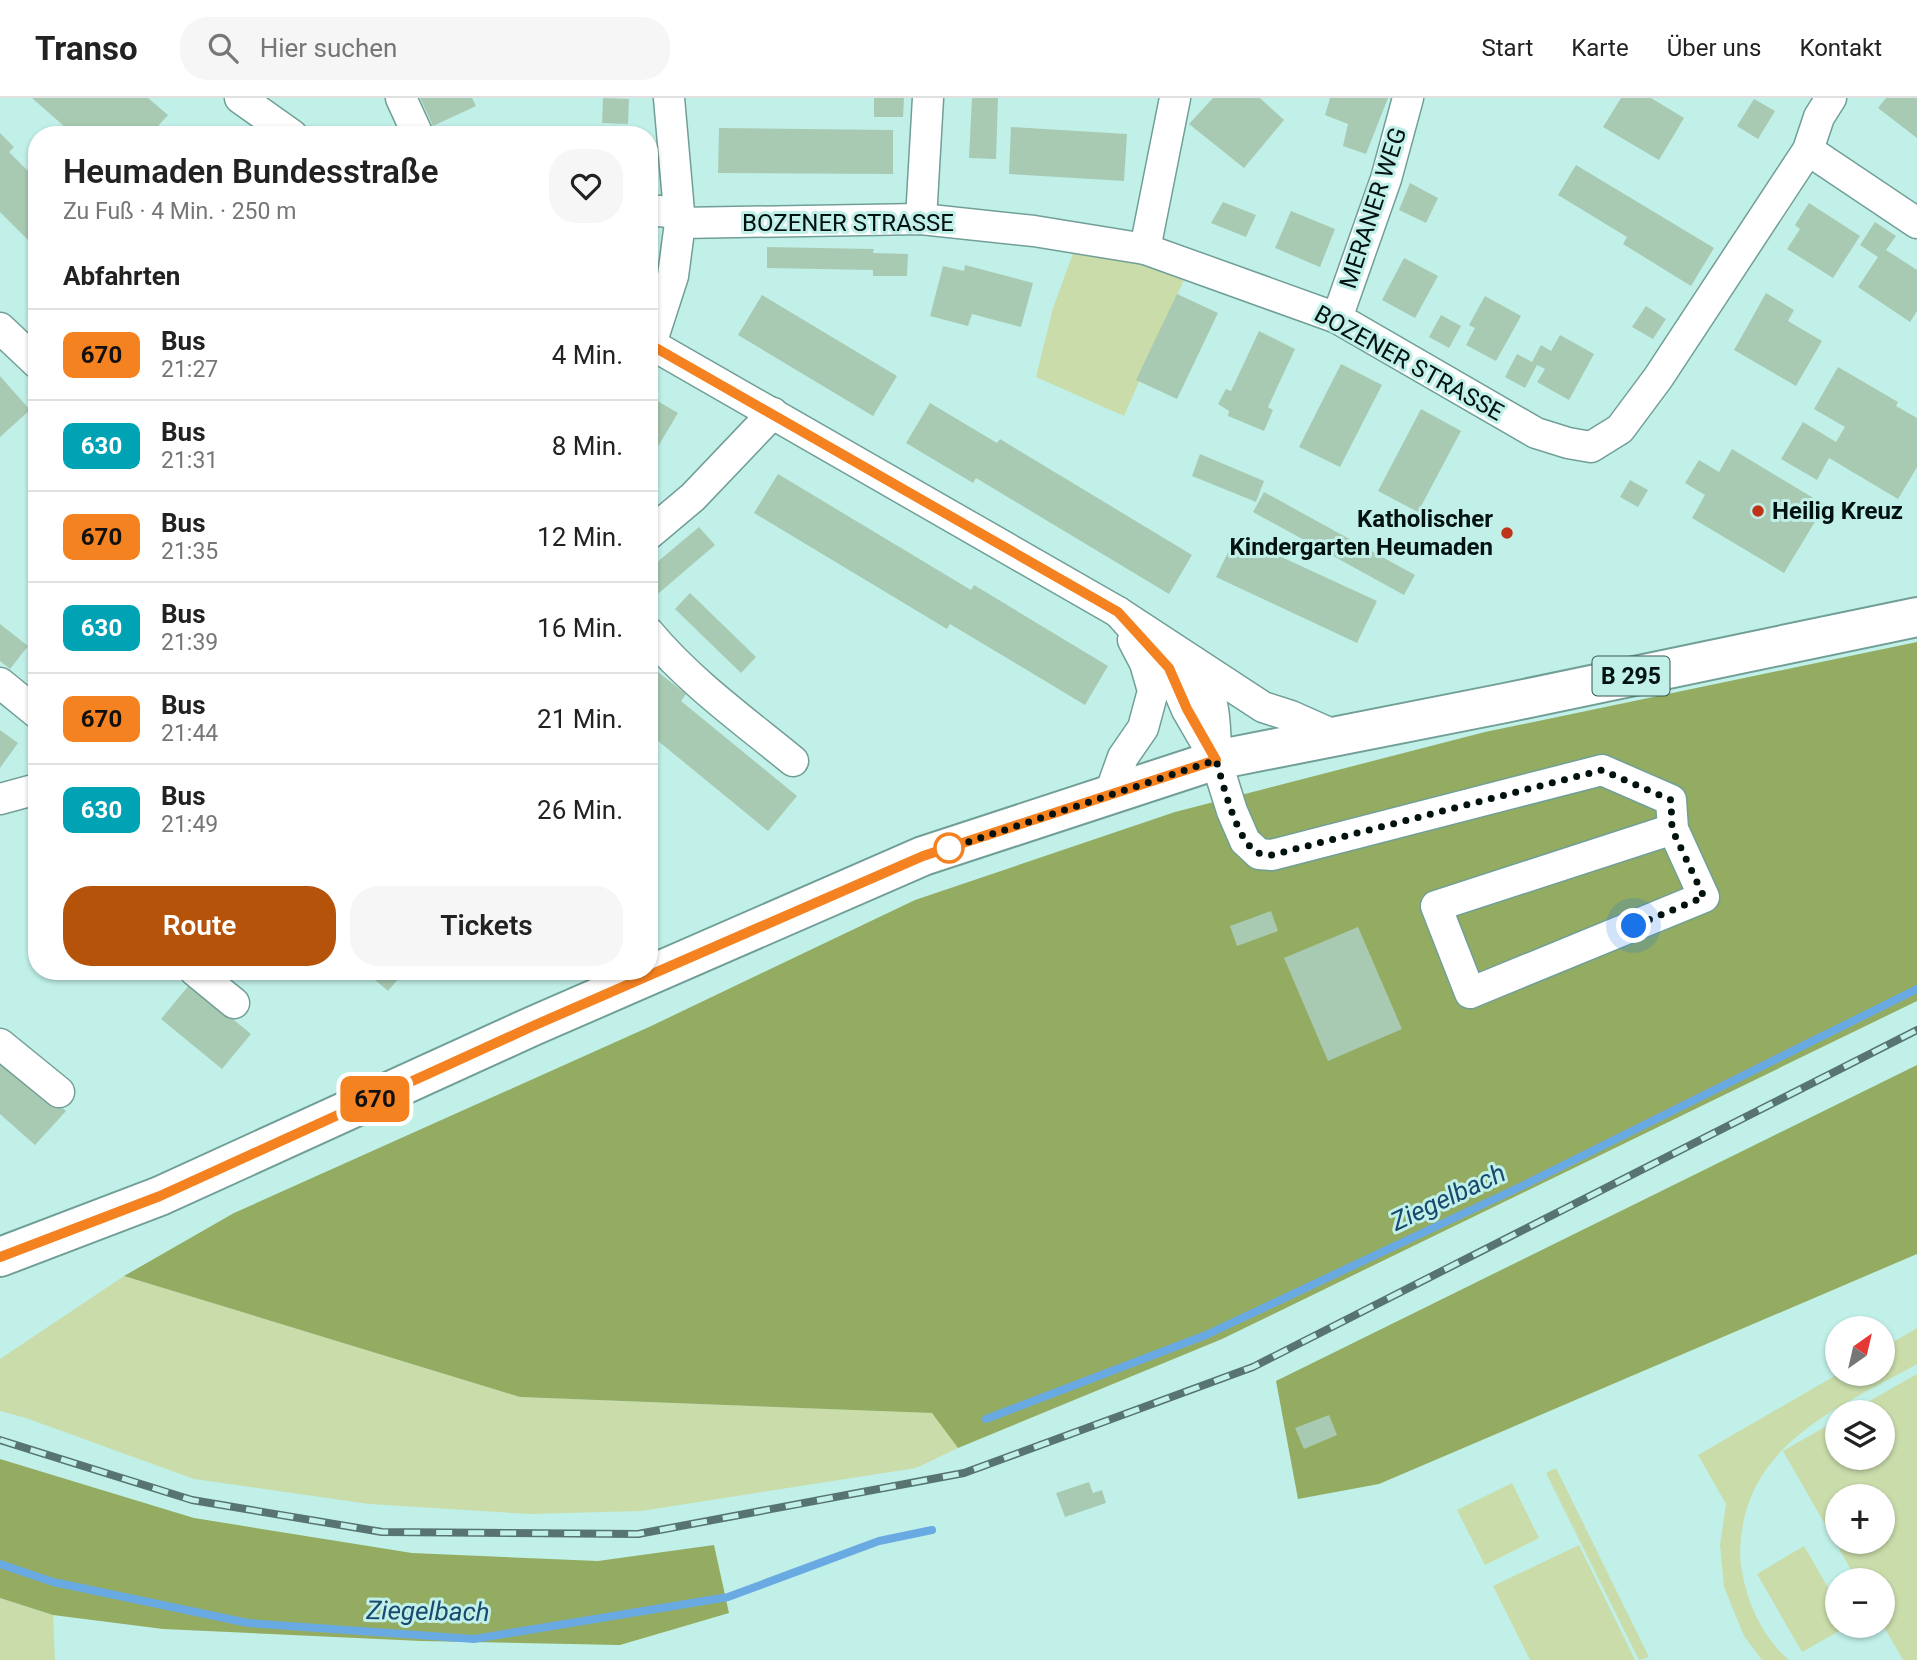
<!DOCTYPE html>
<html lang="de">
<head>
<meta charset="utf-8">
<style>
  :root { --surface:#fff; --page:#f6f6f6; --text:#222; --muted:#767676; --line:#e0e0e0; --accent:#b45309 }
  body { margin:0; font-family:Roboto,sans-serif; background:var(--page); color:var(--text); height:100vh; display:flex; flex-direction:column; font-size:26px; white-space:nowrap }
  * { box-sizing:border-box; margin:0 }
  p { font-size:23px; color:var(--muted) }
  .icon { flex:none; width:38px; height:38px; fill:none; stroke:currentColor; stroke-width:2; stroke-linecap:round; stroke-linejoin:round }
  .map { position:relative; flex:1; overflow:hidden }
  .panel { position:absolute; left:28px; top:28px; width:630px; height:854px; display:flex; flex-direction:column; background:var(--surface); border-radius:28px; box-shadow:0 2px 5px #0004 }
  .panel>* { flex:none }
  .badge { padding:0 14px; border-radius:10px; font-size:24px; line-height:46px }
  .needle { width:46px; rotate:34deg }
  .controls { position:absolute; left:1825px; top:1218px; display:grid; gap:14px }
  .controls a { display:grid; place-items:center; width:70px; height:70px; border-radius:50%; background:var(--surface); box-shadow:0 2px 5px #0004; font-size:35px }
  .you { position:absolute; width:35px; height:35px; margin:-18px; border:5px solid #fff; border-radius:50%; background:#1a73e8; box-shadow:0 0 0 10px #1a73e833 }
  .map>.badge { position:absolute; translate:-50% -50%; box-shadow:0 0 0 4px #fff }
  h2 { padding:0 35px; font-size:26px; line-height:63px }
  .round { display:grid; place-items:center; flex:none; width:74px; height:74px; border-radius:28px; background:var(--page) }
  .summary { display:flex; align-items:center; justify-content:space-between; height:119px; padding:0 35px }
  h1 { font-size:33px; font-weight:600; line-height:52px }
  .button { display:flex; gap:14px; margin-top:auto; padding:14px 35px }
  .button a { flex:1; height:80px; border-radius:28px; background:var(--accent); color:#fff; font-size:28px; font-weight:600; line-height:80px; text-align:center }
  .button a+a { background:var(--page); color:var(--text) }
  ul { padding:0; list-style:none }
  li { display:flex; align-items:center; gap:21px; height:91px; padding:0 35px; border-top:2px solid var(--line) }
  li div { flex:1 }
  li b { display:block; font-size:26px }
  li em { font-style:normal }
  li .badge { min-width:77px; font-weight:700; text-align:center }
  header { display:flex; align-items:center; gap:42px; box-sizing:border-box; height:98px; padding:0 35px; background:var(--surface); border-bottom:2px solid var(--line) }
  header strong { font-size:33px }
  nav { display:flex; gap:38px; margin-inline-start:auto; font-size:24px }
  .search { width:490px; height:63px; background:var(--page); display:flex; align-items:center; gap:18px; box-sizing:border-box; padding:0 24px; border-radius:28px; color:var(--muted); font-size:26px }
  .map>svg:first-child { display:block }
  .green { fill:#c9dcaa; fill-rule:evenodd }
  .forest { fill:#93ac61 }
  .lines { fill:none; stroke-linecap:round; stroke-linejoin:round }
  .stream { stroke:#6aaae2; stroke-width:8 }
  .building { fill:#a8cab2 }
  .minor-casing { stroke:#719f98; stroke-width:33 }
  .primary-casing { stroke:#719f98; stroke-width:42 }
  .minor { stroke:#fff; stroke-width:30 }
  .primary { stroke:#fff; stroke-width:38 }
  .rail-casing { stroke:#577470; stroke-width:8 }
  .rail { stroke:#c1f0e9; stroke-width:5; stroke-dasharray:16; stroke-linecap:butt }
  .line-casing { stroke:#fff; stroke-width:16 }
  .line { stroke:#f58220; stroke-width:10 }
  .walk { stroke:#021210; stroke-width:7; stroke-dasharray:0 12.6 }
  .poi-dot { fill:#bf3419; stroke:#c1f0e9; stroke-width:2.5 }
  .stop-dot { fill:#fff; stroke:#f58220; stroke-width:3.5 }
  .labels { text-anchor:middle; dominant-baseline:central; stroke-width:6; stroke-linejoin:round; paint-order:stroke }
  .shield { fill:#c1f0e9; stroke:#3b5551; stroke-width:2 }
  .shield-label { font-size:23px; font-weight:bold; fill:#021210 }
  .street-label { font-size:24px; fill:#021210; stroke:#c1f0e9 }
  .poi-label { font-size:24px; font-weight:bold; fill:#021210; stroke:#c1f0e9; text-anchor:start }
  .water-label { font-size:26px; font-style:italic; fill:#19496e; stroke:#c1f0e9 }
</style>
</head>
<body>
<header>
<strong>Transo</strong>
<div class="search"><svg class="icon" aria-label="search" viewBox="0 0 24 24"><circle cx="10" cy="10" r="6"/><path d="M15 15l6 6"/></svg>Hier suchen</div>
<nav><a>Start</a><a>Karte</a><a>Über uns</a><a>Kontakt</a></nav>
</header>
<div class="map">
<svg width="1917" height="1562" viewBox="0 0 1917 1562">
  <rect width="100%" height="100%" fill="#c1f0e9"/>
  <g class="green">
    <path d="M 1076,147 L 1186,177 L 1124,318 L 1036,279 L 1053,210 Z"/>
    <path d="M 124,1178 L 520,1299 L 933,1315 L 958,1350 L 916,1370 L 641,1413 L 530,1416 L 369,1406 L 194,1381 L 26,1320 L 0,1313 L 0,1261 Z"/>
    <path d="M 1917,1230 L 1917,1266 C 1848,1305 1759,1339 1743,1426 C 1740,1442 1739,1458 1742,1474 C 1748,1507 1763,1540 1789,1562 L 1762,1562 L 1744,1538 L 1724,1489 L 1720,1447 L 1726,1406 L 1698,1357 L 1838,1276 L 1883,1276 L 1883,1250 Z"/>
    <path d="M 1917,1276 L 1917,1562 L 1903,1562 L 1883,1527 L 1883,1482 L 1857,1482 L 1783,1353 L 1837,1322 L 1838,1360 L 1883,1360 L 1883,1314 L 1850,1314 ZM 1883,1398 L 1883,1444 L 1838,1444 L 1838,1398 Z"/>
    <path d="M 1556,1370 L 1649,1559 L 1639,1562 L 1546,1375 Z"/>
    <path d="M 1512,1385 L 1539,1440 L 1485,1467 L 1457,1412 Z"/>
    <path d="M 1579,1447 L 1635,1562 L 1530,1562 L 1493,1488 Z"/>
    <path d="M 1804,1448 L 1837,1505 L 1838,1528 L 1848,1528 L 1802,1554 L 1757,1476 Z"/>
    <path d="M 0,1500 L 53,1517 L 55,1562 L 0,1562 Z"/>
  </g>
  <g class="forest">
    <path d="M 1917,544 L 1917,903 L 1222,1241 L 958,1350 L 932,1315 L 520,1299 L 124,1178 L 234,1115 L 649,929 L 915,802 L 1175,714 L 1485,634 Z"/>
    <path d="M 1917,967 L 1917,1156 L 1379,1386 L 1298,1401 L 1276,1283 Z"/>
    <path d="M 0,1361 L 194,1420 L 412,1455 L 598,1463 L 714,1447 L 729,1515 L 620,1547 L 421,1543 L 163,1531 L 53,1517 L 0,1500 Z"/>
  </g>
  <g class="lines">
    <g class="stream">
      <path d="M 986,1321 L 1206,1237 L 1522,1088 L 1917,891"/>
      <path d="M 0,1466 L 53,1484 L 248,1525 L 474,1541 L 728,1499 L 879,1443 L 932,1432"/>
    </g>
  </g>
  <g class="building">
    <path d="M 32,0 L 148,0 L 168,17 L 150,37 L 74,37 Z"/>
    <path d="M 420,0 L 472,0 L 476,8 L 433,28 Z"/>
    <path d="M 603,0 L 629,1 L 628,26 L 602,25 Z"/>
    <path d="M 874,0 L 904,0 L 903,19 L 874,19 Z"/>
    <path d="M 972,0 L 998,0 L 996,61 L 969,60 Z"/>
    <path d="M 1213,0 L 1260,0 L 1284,22 L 1244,70 L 1189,26 Z"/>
    <path d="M 1330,0 L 1388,0 L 1366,56 L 1343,48 L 1348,26 L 1325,17 Z"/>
    <path d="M 1621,0 L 1651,0 L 1684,20 L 1659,62 L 1603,29 Z"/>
    <path d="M 1886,0 L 1917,0 L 1917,40 L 1878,10 Z"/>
    <path d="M 1754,1 L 1775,13 L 1758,41 L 1737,28 Z"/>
    <path d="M 1011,29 L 1127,36 L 1124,83 L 1009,76 Z"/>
    <path d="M 719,30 L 893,32 L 893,76 L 718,75 Z"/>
    <path d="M 552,33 L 573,35 L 573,37 L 551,37 Z"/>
    <path d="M 0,35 L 14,49 L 9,54 L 37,82 L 37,144 L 33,147 L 0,114 Z"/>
    <path d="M 1576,67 L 1714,150 L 1691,188 L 1623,146 L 1627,139 L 1558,97 Z"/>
    <path d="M 1410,85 L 1438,100 L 1426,125 L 1399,112 Z"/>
    <path d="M 1223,104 L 1256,117 L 1246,139 L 1211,125 Z"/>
    <path d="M 1809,105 L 1860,138 L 1833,180 L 1787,151 L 1800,131 L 1795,127 Z"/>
    <path d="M 1291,113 L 1335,131 L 1320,169 L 1275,150 Z"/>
    <path d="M 1875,124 L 1896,138 L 1886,152 L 1917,172 L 1917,213 L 1910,224 L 1858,189 L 1878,159 L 1860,147 Z"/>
    <path d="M 767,149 L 874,151 L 873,155 L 908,156 L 907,178 L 873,178 L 873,172 L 767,170 Z"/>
    <path d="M 1404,160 L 1438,178 L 1415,220 L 1382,202 Z"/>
    <path d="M 965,167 L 1033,185 L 1021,229 L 972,216 L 968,228 L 930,218 L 943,168 L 964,173 Z"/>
    <path d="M 1766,195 L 1794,212 L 1788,223 L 1822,243 L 1796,288 L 1734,252 Z"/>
    <path d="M 1177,196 L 1218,215 L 1177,301 L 1136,282 Z"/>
    <path d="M 762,197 L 897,278 L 873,318 L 738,237 Z"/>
    <path d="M 1485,198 L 1521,218 L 1496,263 L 1466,247 L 1475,230 L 1469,227 Z"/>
    <path d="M 1646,208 L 1666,221 L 1653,241 L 1632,229 Z"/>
    <path d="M 1441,217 L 1461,228 L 1449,250 L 1429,239 Z"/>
    <path d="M 1259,233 L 1295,251 L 1268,309 L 1273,312 L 1264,333 L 1228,318 L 1229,313 L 1218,306 L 1226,291 L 1231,293 Z"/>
    <path d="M 1560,237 L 1594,256 L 1569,302 L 1537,284 L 1545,271 L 1537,267 L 1525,290 L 1505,279 L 1517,256 L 1532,264 L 1541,247 L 1551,253 Z"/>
    <path d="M 1341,266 L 1382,287 L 1340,369 L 1299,349 Z"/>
    <path d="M 1838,269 L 1898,304 L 1896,308 L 1917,320 L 1917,369 L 1898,401 L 1829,360 L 1817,382 L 1781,361 L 1803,324 L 1836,344 L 1845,329 L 1814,311 Z"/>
    <path d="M 0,278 L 30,312 L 0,339 Z"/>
    <path d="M 649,298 L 678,315 L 653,357 L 649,354 Z"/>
    <path d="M 930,305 L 997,345 L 1000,341 L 1192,457 L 1169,496 L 976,380 L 973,385 L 906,345 Z"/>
    <path d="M 1421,311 L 1461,333 L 1418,414 L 1378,393 Z"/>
    <path d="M 1732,351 L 1825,407 L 1784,475 L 1692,420 L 1705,397 L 1685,385 L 1699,362 L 1719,374 Z"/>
    <path d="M 1200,356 L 1264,383 L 1256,404 L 1192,378 Z"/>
    <path d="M 778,376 L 971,492 L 974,487 L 1108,568 L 1085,607 L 950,526 L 947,531 L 754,415 Z"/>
    <path d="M 1630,382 L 1648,392 L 1638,409 L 1620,399 Z"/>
    <path d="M 1264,394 L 1415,477 L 1404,497 L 1253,414 Z"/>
    <path d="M 699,429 L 715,447 L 653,500 L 649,496 L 649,471 Z"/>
    <path d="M 1236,438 L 1377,503 L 1357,545 L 1216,479 Z"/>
    <path d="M 690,495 L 756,559 L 741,575 L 675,511 Z"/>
    <path d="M 0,526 L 28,548 L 10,571 L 0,563 Z"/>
    <path d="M 37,544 L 37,558 L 30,553 Z"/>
    <path d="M 649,567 L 686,596 L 681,603 L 797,698 L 768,733 L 652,638 L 657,632 L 649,625 Z"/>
    <path d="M 0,632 L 18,645 L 0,670 Z"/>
    <path d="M 37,734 L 37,752 L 30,737 Z"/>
    <path d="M 1271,813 L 1278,833 L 1237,848 L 1230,828 Z"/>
    <path d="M 1358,829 L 1402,931 L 1328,963 L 1284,860 Z"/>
    <path d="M 365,873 L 405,873 L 388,893 Z"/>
    <path d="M 190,886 L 251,936 L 222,971 L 161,921 Z"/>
    <path d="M 0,954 L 66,1013 L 35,1047 L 0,1016 Z"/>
    <path d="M 1329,1317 L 1337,1337 L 1304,1351 L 1295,1330 Z"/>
    <path d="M 1089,1384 L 1093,1395 L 1102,1392 L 1106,1405 L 1065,1419 L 1056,1395 Z"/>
  </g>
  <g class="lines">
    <defs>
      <g id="minor">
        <path d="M 240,0 L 292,37"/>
        <path d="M 401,0 L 418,37"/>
        <path d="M 1808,52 L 1917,125"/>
        <path d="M 649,112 L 679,115"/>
        <path d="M 921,121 L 928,0"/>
        <path d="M 680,125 L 921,121 L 1034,133 L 1145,151 L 1337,220 L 1536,335 L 1568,345 L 1591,349 L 1620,331 L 1658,280 L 1808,52 L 1819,19 L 1831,0"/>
        <path d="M 1145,151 L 1175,0"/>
        <path d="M 1337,220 L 1386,81 L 1408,0"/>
        <path d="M 0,230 L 37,265"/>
        <path d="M 649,245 L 1118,514 L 1263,609 L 1291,618 L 1336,638"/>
        <path d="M 651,246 L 673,178 L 680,125 L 669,0"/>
        <path d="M 649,436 L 693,399 L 773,315"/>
        <path d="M 1118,514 L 1169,570 L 1187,612 L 1216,662 L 1232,713 L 1245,743 L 1259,756 L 1272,757 L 1602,672 L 1671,702 L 1673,731 L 1704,799 L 1470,895 L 1436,808 L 1673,731"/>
        <path d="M 649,535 C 690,584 743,622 793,663"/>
        <path d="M 1192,563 C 1216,601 1215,616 1216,659"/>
        <path d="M 0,585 L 37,615"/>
        <path d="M 1109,698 L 1123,659 L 1143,630 L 1153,593 L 1145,565 L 1133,542"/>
        <path d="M 0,701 L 37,691"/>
        <path d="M 195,873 L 234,905"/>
        <path d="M 0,946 L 59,994"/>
      </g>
      <path id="primary" d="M 0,1159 L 160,1098 L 533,928 L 923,758 L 1216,662 L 1505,605 L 1917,519"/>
    </defs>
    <use href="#minor" class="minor-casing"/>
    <use href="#primary" class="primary-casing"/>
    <use href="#minor" class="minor"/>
    <use href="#primary" class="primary"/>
    <defs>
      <path id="rail" d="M 0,1342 L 192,1402 L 382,1434 L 638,1436 L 964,1375 L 1253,1269 L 1917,932"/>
    </defs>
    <use href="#rail" class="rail-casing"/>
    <use href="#rail" class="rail"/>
  </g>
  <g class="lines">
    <defs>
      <path id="line" d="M 0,1159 L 160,1098 L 533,928 L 923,758 L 1216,662 L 1187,611 L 1169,570 L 1118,514 L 649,246"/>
    </defs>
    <use href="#line" class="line-casing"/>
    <use href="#line" class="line"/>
    <path class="walk" d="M 949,750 L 947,751 L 1216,662 C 1223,684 1237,749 1261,756 C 1264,757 1268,757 1272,757 L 1602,672 L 1671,702 L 1672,731 L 1704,799 L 1634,828"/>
  </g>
  <g class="poi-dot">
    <circle cx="1758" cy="413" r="7"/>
    <circle cx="1507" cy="435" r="7"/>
  </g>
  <circle class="stop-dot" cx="949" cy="750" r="14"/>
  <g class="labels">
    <rect class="shield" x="1592.5" y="558.5" width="77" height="39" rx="5"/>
    <g class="shield-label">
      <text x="1631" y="578">B 295</text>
    </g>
    <g class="street-label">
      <text transform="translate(1373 110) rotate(-72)">MERANER WEG</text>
      <text x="848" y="125">BOZENER STRASSE</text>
      <text transform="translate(1409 265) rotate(29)">BOZENER STRASSE</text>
    </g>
    <g class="poi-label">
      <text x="1772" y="413">Heilig Kreuz</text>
      <text x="1493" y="421" text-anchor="end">Katholischer<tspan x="1493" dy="28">Kindergarten Heumaden</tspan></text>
    </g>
    <g class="water-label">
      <text transform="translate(1448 1099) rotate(-25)">Ziegelbach</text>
      <text transform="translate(428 1513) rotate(1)">Ziegelbach</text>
    </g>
  </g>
</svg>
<div class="controls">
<a><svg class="needle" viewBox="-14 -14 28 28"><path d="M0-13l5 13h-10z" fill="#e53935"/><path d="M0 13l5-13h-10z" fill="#767676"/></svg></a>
<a><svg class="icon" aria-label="layers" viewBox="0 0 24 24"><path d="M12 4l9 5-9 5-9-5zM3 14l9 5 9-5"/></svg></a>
<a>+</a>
<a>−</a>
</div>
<div class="you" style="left:1634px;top:828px"></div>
<b class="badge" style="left:375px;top:1001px;background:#f58220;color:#111">670</b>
<section class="panel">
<div class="summary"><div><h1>Heumaden Bundesstraße</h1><p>Zu Fuß · 4 Min. · 250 m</p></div><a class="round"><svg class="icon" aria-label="heart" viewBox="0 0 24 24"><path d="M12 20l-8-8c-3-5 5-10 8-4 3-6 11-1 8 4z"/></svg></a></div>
<h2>Abfahrten</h2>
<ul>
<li><span class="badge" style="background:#f58220;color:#111">670</span><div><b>Bus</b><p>21:27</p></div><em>4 Min.</em></li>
<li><span class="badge" style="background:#00a3b4;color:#fff">630</span><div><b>Bus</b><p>21:31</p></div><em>8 Min.</em></li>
<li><span class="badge" style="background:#f58220;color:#111">670</span><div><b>Bus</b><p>21:35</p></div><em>12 Min.</em></li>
<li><span class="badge" style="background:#00a3b4;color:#fff">630</span><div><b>Bus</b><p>21:39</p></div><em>16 Min.</em></li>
<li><span class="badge" style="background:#f58220;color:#111">670</span><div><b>Bus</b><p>21:44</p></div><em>21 Min.</em></li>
<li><span class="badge" style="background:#00a3b4;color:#fff">630</span><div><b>Bus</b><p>21:49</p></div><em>26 Min.</em></li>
</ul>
<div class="button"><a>Route</a><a>Tickets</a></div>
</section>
</div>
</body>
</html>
